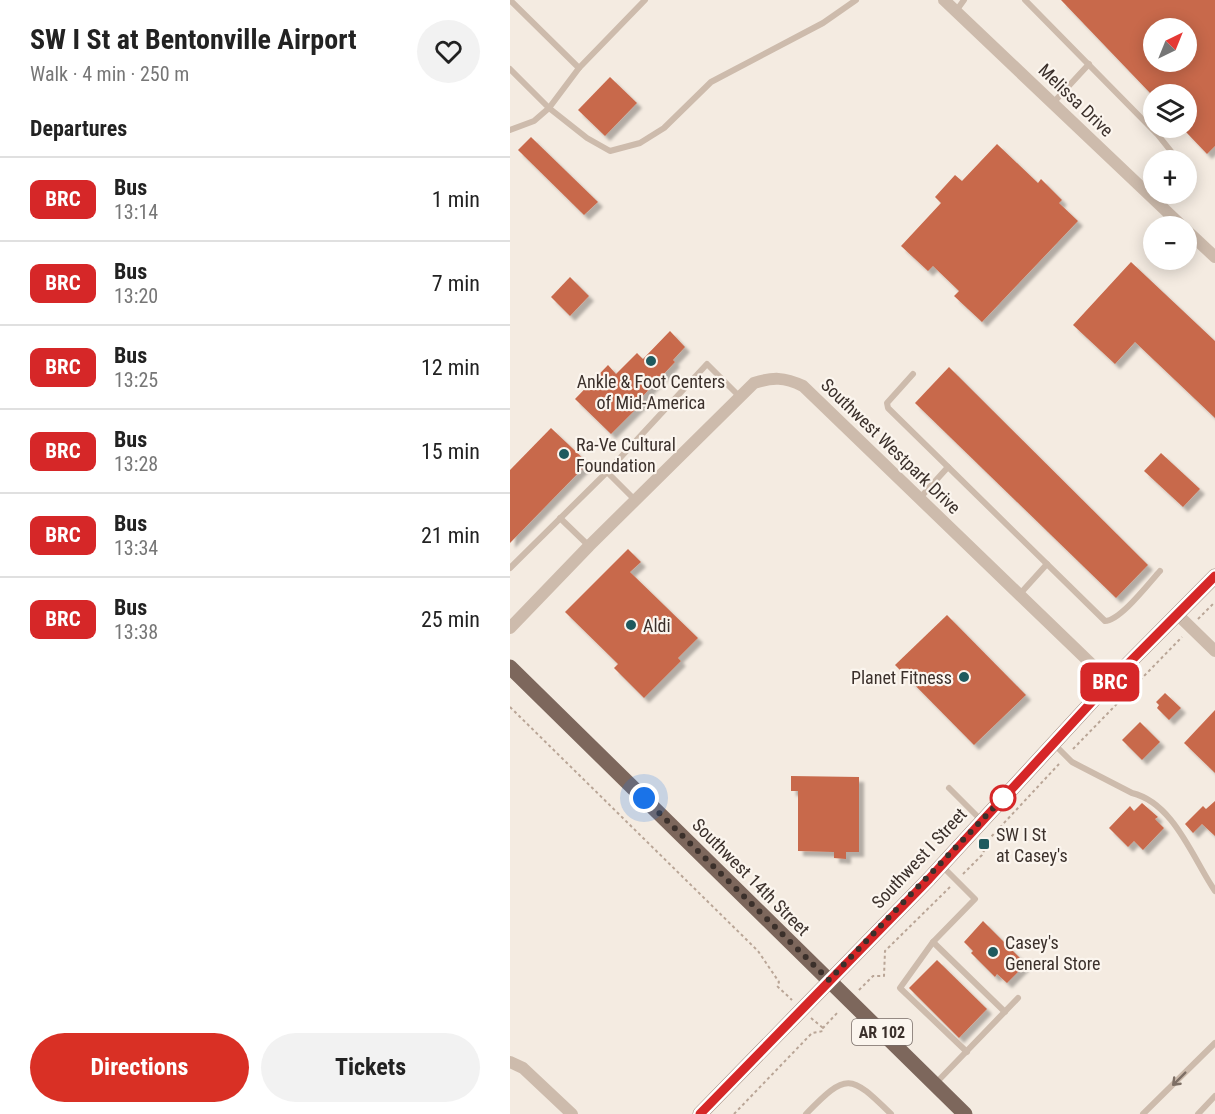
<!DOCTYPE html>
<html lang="en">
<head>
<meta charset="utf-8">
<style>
  :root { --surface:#fff; --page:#f2f2f2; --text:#222; --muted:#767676; --line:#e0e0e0; --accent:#d93025 }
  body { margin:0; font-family:"Roboto Condensed",sans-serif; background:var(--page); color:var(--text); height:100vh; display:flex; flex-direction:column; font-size:22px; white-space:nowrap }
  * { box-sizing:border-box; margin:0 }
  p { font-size:20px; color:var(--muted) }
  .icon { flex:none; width:33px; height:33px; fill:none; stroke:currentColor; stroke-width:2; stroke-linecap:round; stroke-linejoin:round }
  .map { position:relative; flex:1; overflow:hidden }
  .details { display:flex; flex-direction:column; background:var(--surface); width:510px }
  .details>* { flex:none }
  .badge { padding:0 12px; border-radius:9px; font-size:21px; line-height:39px }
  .needle { width:39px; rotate:43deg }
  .buttons { position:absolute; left:633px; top:18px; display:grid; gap:12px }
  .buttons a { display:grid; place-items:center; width:54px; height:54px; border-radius:50%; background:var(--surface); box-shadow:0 3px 15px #0003; font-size:30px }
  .you { position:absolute; width:30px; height:30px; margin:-15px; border:4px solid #fff; border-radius:50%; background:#1a73e8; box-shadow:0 0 0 9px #1a73e833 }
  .map>.badge { position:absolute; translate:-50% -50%; box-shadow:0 0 0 3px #fff }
  h2 { padding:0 30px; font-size:22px; line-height:54px }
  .round { display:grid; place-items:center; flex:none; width:63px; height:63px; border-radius:32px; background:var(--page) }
  .overview { display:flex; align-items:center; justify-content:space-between; height:102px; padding:0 30px }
  h1 { font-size:28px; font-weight:700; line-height:45px }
  .cta { display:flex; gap:12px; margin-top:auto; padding:12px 30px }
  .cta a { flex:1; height:69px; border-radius:36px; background:var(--accent); color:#fff; font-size:24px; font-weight:700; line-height:69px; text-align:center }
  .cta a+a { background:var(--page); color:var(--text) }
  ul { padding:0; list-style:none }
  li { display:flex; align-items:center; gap:18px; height:84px; padding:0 30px; border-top:2px solid var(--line) }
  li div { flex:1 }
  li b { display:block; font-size:22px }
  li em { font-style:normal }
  li .badge { min-width:66px; font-weight:700; text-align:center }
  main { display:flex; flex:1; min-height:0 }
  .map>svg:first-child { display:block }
  .building { fill:#c8694b; fill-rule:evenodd; filter:url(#shadow) }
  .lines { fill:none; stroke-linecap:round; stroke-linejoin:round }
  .path { stroke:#b9a596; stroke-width:2; stroke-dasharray:3 3; stroke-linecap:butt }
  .service { stroke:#cdbbac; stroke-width:6 }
  .minor { stroke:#cdbbac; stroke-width:12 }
  .secondary { stroke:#a18a7d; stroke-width:15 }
  .primary { stroke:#7d675c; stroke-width:15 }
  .oneway { stroke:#7d6f65 }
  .line-casing { stroke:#fff; stroke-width:14 }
  .line { stroke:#d62728; stroke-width:9 }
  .walk { stroke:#3b302b; stroke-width:6; stroke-dasharray:0 10.8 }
  .poi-dot { fill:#1f5a5e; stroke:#fbf5ee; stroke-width:2 }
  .stop-dot { fill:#fff; stroke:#d62728; stroke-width:3 }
  .labels { text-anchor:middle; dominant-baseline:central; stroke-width:4.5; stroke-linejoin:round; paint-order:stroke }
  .shield { fill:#fbf5ee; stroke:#756b66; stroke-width:1.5 }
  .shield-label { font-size:16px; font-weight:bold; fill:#3b302b }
  .street-label { font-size:18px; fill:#3b302b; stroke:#fbf5ee }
  .poi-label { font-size:18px; fill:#3b302b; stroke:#fbf5ee; text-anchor:start }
</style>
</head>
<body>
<main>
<section class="details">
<div class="overview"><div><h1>SW I St at Bentonville Airport</h1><p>Walk · 4 min · 250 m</p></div><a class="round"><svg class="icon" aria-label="heart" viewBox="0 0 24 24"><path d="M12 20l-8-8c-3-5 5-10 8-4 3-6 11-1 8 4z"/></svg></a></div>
<h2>Departures</h2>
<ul>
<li><span class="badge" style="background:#d62728;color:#fff">BRC</span><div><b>Bus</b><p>13:14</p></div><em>1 min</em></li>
<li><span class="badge" style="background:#d62728;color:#fff">BRC</span><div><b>Bus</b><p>13:20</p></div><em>7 min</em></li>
<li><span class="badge" style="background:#d62728;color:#fff">BRC</span><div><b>Bus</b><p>13:25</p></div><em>12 min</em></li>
<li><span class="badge" style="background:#d62728;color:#fff">BRC</span><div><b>Bus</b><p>13:28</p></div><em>15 min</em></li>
<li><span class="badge" style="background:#d62728;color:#fff">BRC</span><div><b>Bus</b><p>13:34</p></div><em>21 min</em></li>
<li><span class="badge" style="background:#d62728;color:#fff">BRC</span><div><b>Bus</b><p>13:38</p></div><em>25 min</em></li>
</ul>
<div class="cta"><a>Directions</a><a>Tickets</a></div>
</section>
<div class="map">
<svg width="705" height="1114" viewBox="0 0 705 1114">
  <defs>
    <filter id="shadow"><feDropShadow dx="5" dy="5" stdDeviation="1.5" flood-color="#0004"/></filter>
  </defs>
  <rect width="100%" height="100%" fill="#f4ebe1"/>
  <g class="building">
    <path d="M 551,0 L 705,0 L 705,146 L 697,154 L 676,132 L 676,94 L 641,94 ZM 644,28 L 676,28 L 676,62 L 644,62 Z"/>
    <path d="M 100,77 L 127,103 L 95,136 L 68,110 Z"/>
    <path d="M 21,137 L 88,202 L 74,215 L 8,150 Z"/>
    <path d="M 487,144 L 528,183 L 531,179 L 552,200 L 549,203 L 568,221 L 472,322 L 444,296 L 449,291 L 423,266 L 418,271 L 391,246 L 431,203 L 425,197 L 445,175 L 452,181 Z"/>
    <path d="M 621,262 L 705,341 L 705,418 L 625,342 L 605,364 L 563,325 Z"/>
    <path d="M 60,277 L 79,296 L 60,316 L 41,297 Z"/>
    <path d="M 160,331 L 175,347 L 163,360 L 165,362 L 131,398 L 134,401 L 101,434 L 65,399 L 98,365 L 106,374 L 127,353 L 133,359 Z"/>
    <path d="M 439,367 L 638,565 L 606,598 L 405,403 Z"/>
    <path d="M 41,428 L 78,463 L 0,543 L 0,470 Z"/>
    <path d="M 651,453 L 690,489 L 673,507 L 634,471 Z"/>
    <path d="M 118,549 L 131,562 L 120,572 L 188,638 L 168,658 L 171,661 L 134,698 L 104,668 L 108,664 L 55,612 Z"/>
    <path d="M 437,615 L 516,695 L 464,745 L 385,665 Z"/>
    <path d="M 655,693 L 671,708 L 659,720 L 647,708 L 649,705 L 646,702 Z"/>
    <path d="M 705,710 L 705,773 L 674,743 Z"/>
    <path d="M 630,722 L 650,742 L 632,760 L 612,740 Z"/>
    <path d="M 281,776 L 349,777 L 349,852 L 336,852 L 336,859 L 324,858 L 324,852 L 288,851 L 288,791 L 281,791 Z"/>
    <path d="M 705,801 L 705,836 L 692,824 L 683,833 L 675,824 L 693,806 L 696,809 Z"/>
    <path d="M 632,803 L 648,817 L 645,819 L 654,828 L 633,850 L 624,841 L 618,847 L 599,828 L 620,806 L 624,811 Z"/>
    <path d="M 473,921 L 516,964 L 497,983 L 487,974 L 485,977 L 461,953 L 463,951 L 454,942 Z"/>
    <path d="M 427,960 L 477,1009 L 449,1038 L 399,988 Z"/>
  </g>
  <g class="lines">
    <g class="path">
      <path d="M 688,619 L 705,602"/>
      <path d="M 0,707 L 248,951 L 269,982 L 267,986 L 282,1000"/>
      <path d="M 563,749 L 672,637"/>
      <path d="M 453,874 L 472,855 L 480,838 L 549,764"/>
      <path d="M 349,990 L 363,976 L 374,976 L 375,951 L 440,887"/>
      <path d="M 301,1018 L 313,1028"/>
      <path d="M 224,1114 L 302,1033 L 313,1031 L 313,1028 L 329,1011"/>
    </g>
    <g class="service">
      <path d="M 0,0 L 69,68 L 135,0"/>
      <path d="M 515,0 L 648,135 L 668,160"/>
      <path d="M 446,11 L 454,0"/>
      <path d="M 69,68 L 39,108 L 77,138 L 100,151 L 130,143 L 154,128 L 201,82 L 313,23 L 346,0"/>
      <path d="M 0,69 L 39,108 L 24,121 L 0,130"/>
      <path d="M 543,103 L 579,64"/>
      <path d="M 648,203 L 658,194"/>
      <path d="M 403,374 L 377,403 L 378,408 L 595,621 C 610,621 639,583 650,571"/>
      <path d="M 97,472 L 197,364 L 230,397"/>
      <path d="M 409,499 L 438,467"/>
      <path d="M 50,518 L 79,546"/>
      <path d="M 0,568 L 97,472 L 125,500"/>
      <path d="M 509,595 L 537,564"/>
      <path d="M 544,744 L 562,762 L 622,793 C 664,803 683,859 705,891"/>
      <path d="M 439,788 L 472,821"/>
      <path d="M 431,865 L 465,899 L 423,942 L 390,988 L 457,1052"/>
      <path d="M 423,942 L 495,1012"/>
      <path d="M 425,1084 L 508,998"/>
      <path d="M 296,1114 C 337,1072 340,1074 381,1114"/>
      <path d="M 633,1114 L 705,1043"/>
      <path d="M 688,1114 L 705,1096"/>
    </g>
    <g class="minor">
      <path d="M 434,0 L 672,226"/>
      <path d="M 676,230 L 705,257"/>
      <path d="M 667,614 L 705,651"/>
      <path d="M 0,628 L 79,546 L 244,383 C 263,377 274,377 293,386 L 600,682"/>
      <path d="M 0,1062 L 13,1068 L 62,1114"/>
    </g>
    <path class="secondary" d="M 190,1114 L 419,879 L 600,682 L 705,576"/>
    <path class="primary" d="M 0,667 L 455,1114"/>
  </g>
  <defs><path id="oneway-shaft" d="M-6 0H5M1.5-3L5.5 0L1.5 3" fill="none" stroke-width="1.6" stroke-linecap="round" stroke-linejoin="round" transform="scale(1.5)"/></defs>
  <use class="oneway" href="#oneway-shaft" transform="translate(669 1079) rotate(135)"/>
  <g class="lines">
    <defs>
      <path id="line" d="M 190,1114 L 419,879 L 600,682 L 705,576"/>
    </defs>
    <use href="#line" class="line-casing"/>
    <use href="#line" class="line"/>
    <path class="walk" d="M 134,798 L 319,980 L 493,798"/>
  </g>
  <g class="poi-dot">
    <circle cx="141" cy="361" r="6"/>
    <circle cx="54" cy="454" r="6"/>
    <circle cx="121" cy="625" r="6"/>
    <circle cx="454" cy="677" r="6"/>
    <rect x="468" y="838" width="12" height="12" rx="3"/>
    <circle cx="483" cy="952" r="6"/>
  </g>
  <circle class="stop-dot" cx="493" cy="798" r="12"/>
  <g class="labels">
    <rect class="shield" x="342" y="1019" width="60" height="26" rx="4.5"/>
    <g class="shield-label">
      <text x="372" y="1032">AR 102</text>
    </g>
    <g class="street-label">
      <text transform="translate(566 100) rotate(44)">Melissa Drive</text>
      <text transform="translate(381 446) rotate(44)">Southwest Westpark Drive</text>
      <text transform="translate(409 858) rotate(-47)">Southwest I Street</text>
      <text transform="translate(241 877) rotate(45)">Southwest 14th Street</text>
    </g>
    <g class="poi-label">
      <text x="141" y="381" text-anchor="middle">Ankle &amp; Foot Centers<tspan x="141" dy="21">of Mid-America</tspan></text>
      <text x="66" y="444">Ra-Ve Cultural<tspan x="66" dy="21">Foundation</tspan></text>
      <text x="133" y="625">Aldi</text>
      <text x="442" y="677" text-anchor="end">Planet Fitness</text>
      <text x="486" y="834">SW I St<tspan x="486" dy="21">at Casey's</tspan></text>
      <text x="495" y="942">Casey's<tspan x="495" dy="21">General Store</tspan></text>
    </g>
  </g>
</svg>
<div class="buttons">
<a><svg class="needle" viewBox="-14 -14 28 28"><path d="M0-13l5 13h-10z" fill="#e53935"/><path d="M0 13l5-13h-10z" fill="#767676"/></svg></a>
<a><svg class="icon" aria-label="layers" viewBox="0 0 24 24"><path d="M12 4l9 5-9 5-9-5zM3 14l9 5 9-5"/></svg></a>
<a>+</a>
<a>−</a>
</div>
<div class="you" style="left:134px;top:798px"></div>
<b class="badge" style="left:600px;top:682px;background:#d62728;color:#fff">BRC</b>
</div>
</main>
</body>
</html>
